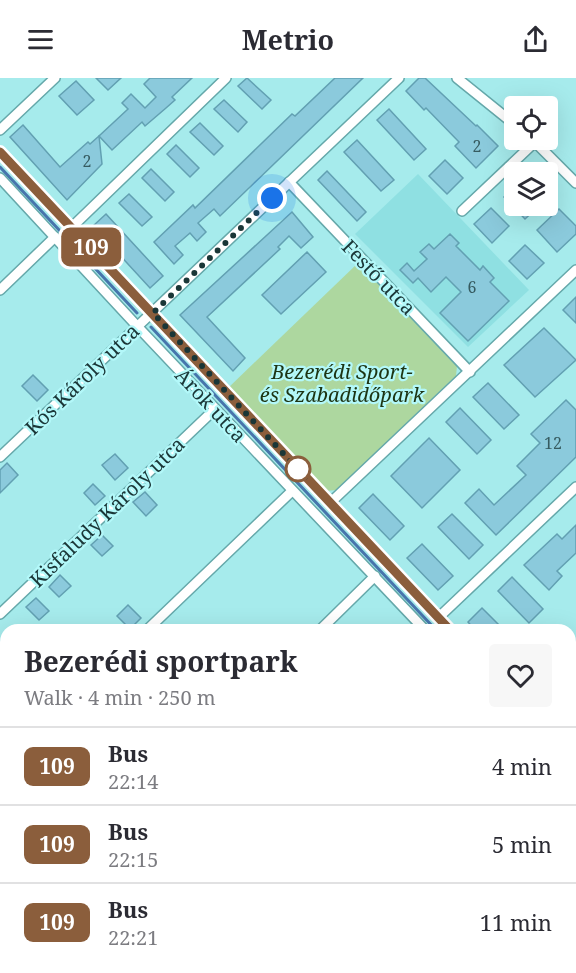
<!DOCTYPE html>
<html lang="en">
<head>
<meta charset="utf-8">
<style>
  :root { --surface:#fff; --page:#f7f7f7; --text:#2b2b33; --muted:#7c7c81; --line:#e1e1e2 }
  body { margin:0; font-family:"Noto Serif",serif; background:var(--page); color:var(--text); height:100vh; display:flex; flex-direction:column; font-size:22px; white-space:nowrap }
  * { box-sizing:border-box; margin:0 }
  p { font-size:20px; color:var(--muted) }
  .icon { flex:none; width:33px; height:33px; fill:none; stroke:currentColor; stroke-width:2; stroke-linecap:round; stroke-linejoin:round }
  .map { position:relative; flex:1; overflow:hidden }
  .side { position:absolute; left:0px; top:546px; width:576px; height:350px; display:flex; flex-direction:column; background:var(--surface); border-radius:18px 18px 0 0; box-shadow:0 6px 24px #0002 }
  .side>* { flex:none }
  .badge { padding:0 12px; border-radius:9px; font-size:21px; line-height:39px }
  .tools { position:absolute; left:504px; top:18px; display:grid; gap:12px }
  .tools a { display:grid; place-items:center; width:54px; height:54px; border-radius:6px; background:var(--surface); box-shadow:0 6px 24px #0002; font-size:30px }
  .you { position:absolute; width:30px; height:30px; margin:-15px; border:4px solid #fff; border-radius:50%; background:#1a73e8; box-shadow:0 0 0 9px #1a73e833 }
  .map>.badge { position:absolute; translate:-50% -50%; box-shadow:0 0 0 3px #fff }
  .round { display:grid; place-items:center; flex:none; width:63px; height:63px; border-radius:6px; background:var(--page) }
  .overview { display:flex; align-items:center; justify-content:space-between; height:102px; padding:0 24px }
  h1 { font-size:28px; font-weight:700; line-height:45px }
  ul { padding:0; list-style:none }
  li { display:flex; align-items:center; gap:18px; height:78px; padding:0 24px; border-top:2px solid var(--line) }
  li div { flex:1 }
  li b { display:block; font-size:22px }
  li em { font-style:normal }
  li .badge { min-width:66px; font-weight:700; text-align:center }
  header { display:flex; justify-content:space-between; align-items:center; height:78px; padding:0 24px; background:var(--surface); font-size:27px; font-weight:700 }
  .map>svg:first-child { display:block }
  .built { fill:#8fe0e2 }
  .green { fill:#add79f }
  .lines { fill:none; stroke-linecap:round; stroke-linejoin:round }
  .stream { stroke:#4775ac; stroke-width:3 }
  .building { fill:#8bcadc; stroke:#62a0b2; stroke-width:1.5 }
  .minor-casing { stroke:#65a8aa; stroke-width:12 }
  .minor { stroke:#fff; stroke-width:9 }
  .line-casing { stroke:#fff; stroke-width:14 }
  .line { stroke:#8b5e3c; stroke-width:9 }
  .walk { stroke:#1a3637; stroke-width:6; stroke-dasharray:0 10.8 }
  .stop-dot { fill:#fff; stroke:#8b5e3c; stroke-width:3 }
  .labels { text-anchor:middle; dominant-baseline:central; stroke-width:4.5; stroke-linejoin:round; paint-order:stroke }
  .number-label { font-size:16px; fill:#365b60 }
  .street-label { font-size:20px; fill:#1a3637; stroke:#b3f8f9 }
  .park-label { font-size:20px; font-style:italic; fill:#1c3413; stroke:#b3f8f9 }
</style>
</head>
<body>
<header><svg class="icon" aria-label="menu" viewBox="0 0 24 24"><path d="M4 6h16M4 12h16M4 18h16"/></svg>Metrio<svg class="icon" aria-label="share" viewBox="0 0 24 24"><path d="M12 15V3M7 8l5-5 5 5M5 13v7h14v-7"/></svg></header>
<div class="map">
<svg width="576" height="895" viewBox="0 0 576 895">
  <rect width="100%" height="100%" fill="#a6ebec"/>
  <path class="built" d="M 418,96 L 529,212 L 468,269 L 355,156 Z"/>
  <path class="green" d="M 358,185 L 457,288 L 456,298 L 337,412 L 325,413 L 227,311 Z"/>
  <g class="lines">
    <g class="stream">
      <path d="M 0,89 L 137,235"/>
      <path d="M 151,249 L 436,552"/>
      <path d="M 570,694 L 576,700"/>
    </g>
  </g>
  <g class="building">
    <path d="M 96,0 L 121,0 L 108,12 Z"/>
    <path d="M 150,0 L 192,0 L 172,19 L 175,22 L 166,30 L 145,48 L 142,44 L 112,72 L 99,58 L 128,31 L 122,25 L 131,16 L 145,30 L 156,19 L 144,6 Z"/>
    <path d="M 247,0 L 271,22 L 262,31 L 238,8 Z"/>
    <path d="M 335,0 L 363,0 L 220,138 L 214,131 L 198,145 L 206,154 L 197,163 L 190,155 L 175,168 L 183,177 L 174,186 L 154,164 L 193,127 L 195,130 L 292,36 L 295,38 Z"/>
    <path d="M 419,0 L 425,0 L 476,48 L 477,47 L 498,68 L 476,90 L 455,68 L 459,64 L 426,30 L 424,32 L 406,13 Z"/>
    <path d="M 76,3 L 94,22 L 77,37 L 59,18 Z"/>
    <path d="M 224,22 L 247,44 L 238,54 L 214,31 Z"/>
    <path d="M 389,31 L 426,71 L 414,82 L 377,42 Z"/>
    <path d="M 200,45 L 223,68 L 214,77 L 190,54 Z"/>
    <path d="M 23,47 L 60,89 L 88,64 L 90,66 L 99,58 L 102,86 L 67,122 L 10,59 Z"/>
    <path d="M 357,62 L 394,102 L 381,113 L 344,74 Z"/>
    <path d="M 176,67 L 199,90 L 190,99 L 167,76 Z"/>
    <path d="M 445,82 L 463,100 L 447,116 L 429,98 Z"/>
    <path d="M 151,91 L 174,114 L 165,123 L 142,100 Z"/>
    <path d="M 327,93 L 366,134 L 357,143 L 318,102 Z"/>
    <path d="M 514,109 L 514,128 L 539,128 L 525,141 L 504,119 Z"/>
    <path d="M 129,116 L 152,139 L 142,148 L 119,125 Z"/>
    <path d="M 491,130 L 509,148 L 492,165 L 474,146 Z"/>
    <path d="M 559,131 L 576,148 L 576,156 L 557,174 L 537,152 Z"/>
    <path d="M 292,134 L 313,159 L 301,170 L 289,158 L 278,169 L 280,171 L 207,239 L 245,280 L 233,293 L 180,237 Z"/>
    <path d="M 106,136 L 163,198 L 150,210 L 93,148 Z"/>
    <path d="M 450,156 L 459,165 L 456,168 L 480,192 L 483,188 L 494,200 L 490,204 L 509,223 L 468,263 L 440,235 L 461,214 L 446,199 L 431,214 L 418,200 L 413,205 L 400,192 L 407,185 L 414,193 L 427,181 L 420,174 L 429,166 L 434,171 Z"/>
    <path d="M 525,167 L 544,185 L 527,201 L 509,183 Z"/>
    <path d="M 307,174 L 326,194 L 281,236 L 262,217 Z"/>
    <path d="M 576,219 L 576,245 L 563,232 Z"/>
    <path d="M 544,250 L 576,282 L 535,319 L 504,287 Z"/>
    <path d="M 33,297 L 48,312 L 37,323 L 22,308 Z"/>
    <path d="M 488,305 L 519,337 L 504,351 L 473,319 Z"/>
    <path d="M 566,322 L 576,332 L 576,379 L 496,457 L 465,425 L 479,411 L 494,427 L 526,397 L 517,388 L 540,365 L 531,356 Z"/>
    <path d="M 460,330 L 491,362 L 477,376 L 446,344 Z"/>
    <path d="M 429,360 L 460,392 L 422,430 L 391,398 Z"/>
    <path d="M 115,376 L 128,390 L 115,402 L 102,387 Z"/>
    <path d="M 7,385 L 18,397 L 0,415 L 0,392 Z"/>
    <path d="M 93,406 L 105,418 L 95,427 L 84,415 Z"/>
    <path d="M 145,414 L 157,427 L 146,438 L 133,424 Z"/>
    <path d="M 373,416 L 404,448 L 390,462 L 359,430 Z"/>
    <path d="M 452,436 L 483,467 L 469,481 L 438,449 Z"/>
    <path d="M 576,447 L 576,475 L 557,493 L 562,498 L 549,512 L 524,487 L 557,456 L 562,461 Z"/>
    <path d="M 102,457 L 113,468 L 102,478 L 91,467 Z"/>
    <path d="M 422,466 L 453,498 L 438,512 L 407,480 Z"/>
    <path d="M 60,497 L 71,508 L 59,519 L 49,509 Z"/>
    <path d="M 512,499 L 543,531 L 529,545 L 498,513 Z"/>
    <path d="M 36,520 L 49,533 L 39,542 L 26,529 Z"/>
    <path d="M 128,527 L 141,540 L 130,551 L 117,538 Z"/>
    <path d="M 482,530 L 504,552 L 475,552 L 468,544 Z"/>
  </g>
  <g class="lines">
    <defs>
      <g id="minor">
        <path d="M 457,0 L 514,46"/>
        <path d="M 0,52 L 55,0"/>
        <path d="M 533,62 L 576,105"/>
        <path d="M 0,74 L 450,552"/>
        <path d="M 0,100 L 137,248 L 425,552"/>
        <path d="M 289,104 L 470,294"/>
        <path d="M 462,133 L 536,63"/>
        <path d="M 72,149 L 226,0"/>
        <path d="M 0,212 L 55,159"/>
        <path d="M 0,379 L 399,0"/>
        <path d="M 330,425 L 576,192"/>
        <path d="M 0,536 L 215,331"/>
        <path d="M 438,540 L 576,409"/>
        <path d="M 147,552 L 292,413"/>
        <path d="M 320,552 L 375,498"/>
        <path d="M 570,635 L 576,630"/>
        <path d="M 570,680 L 576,686"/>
        <path d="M 0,693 L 6,700"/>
        <path d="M 570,707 L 576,713"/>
        <path d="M 570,800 L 576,795"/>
        <path d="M 0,855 L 6,849"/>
        <path d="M 186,890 L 191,895"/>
        <path d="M 124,895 L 130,890"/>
        <path d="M 295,895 L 301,890"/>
        <path d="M 470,895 L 476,890"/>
      </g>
    </defs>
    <use href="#minor" class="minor-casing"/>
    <use href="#minor" class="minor"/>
  </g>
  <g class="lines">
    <defs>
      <path id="line" d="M 0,74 L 450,552"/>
    </defs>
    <use href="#line" class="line-casing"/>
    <use href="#line" class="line"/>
    <path class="walk" d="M 272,120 L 153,235 L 305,399 L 298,391"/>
  </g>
  <circle class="stop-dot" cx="298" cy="391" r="12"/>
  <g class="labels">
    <g class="number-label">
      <text x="477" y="68">2</text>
      <text x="87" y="83">2</text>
      <text x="472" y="209">6</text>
      <text x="553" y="365">12</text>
    </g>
    <g class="street-label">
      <text transform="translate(379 199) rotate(46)">Festő utca</text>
      <text transform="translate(82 301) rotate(-44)">Kós Károly utca</text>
      <text transform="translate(211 327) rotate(47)">Árok utca</text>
      <text transform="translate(107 434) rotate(-44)">Kisfaludy Károly utca</text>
    </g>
    <g class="park-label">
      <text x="342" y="293">Bezerédi Sport-<tspan x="342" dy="23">és Szabadidőpark</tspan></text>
    </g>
  </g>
</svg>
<div class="tools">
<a><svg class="icon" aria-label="locate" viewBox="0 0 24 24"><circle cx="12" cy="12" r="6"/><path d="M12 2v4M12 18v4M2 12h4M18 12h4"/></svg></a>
<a><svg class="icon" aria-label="layers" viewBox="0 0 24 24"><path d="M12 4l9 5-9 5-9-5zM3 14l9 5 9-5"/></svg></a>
</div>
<div class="you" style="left:272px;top:120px"></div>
<b class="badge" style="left:91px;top:169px;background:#8b5e3c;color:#fff">109</b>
<section class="side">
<div class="overview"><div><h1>Bezerédi sportpark</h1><p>Walk · 4 min · 250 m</p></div><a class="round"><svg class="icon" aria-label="heart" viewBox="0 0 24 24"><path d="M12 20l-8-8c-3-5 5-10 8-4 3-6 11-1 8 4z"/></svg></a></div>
<ul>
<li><span class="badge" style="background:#8b5e3c;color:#fff">109</span><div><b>Bus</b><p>22:14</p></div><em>4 min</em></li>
<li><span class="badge" style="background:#8b5e3c;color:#fff">109</span><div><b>Bus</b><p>22:15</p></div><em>5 min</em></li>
<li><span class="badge" style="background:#8b5e3c;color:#fff">109</span><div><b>Bus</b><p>22:21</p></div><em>11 min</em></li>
</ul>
</section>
</div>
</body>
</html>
